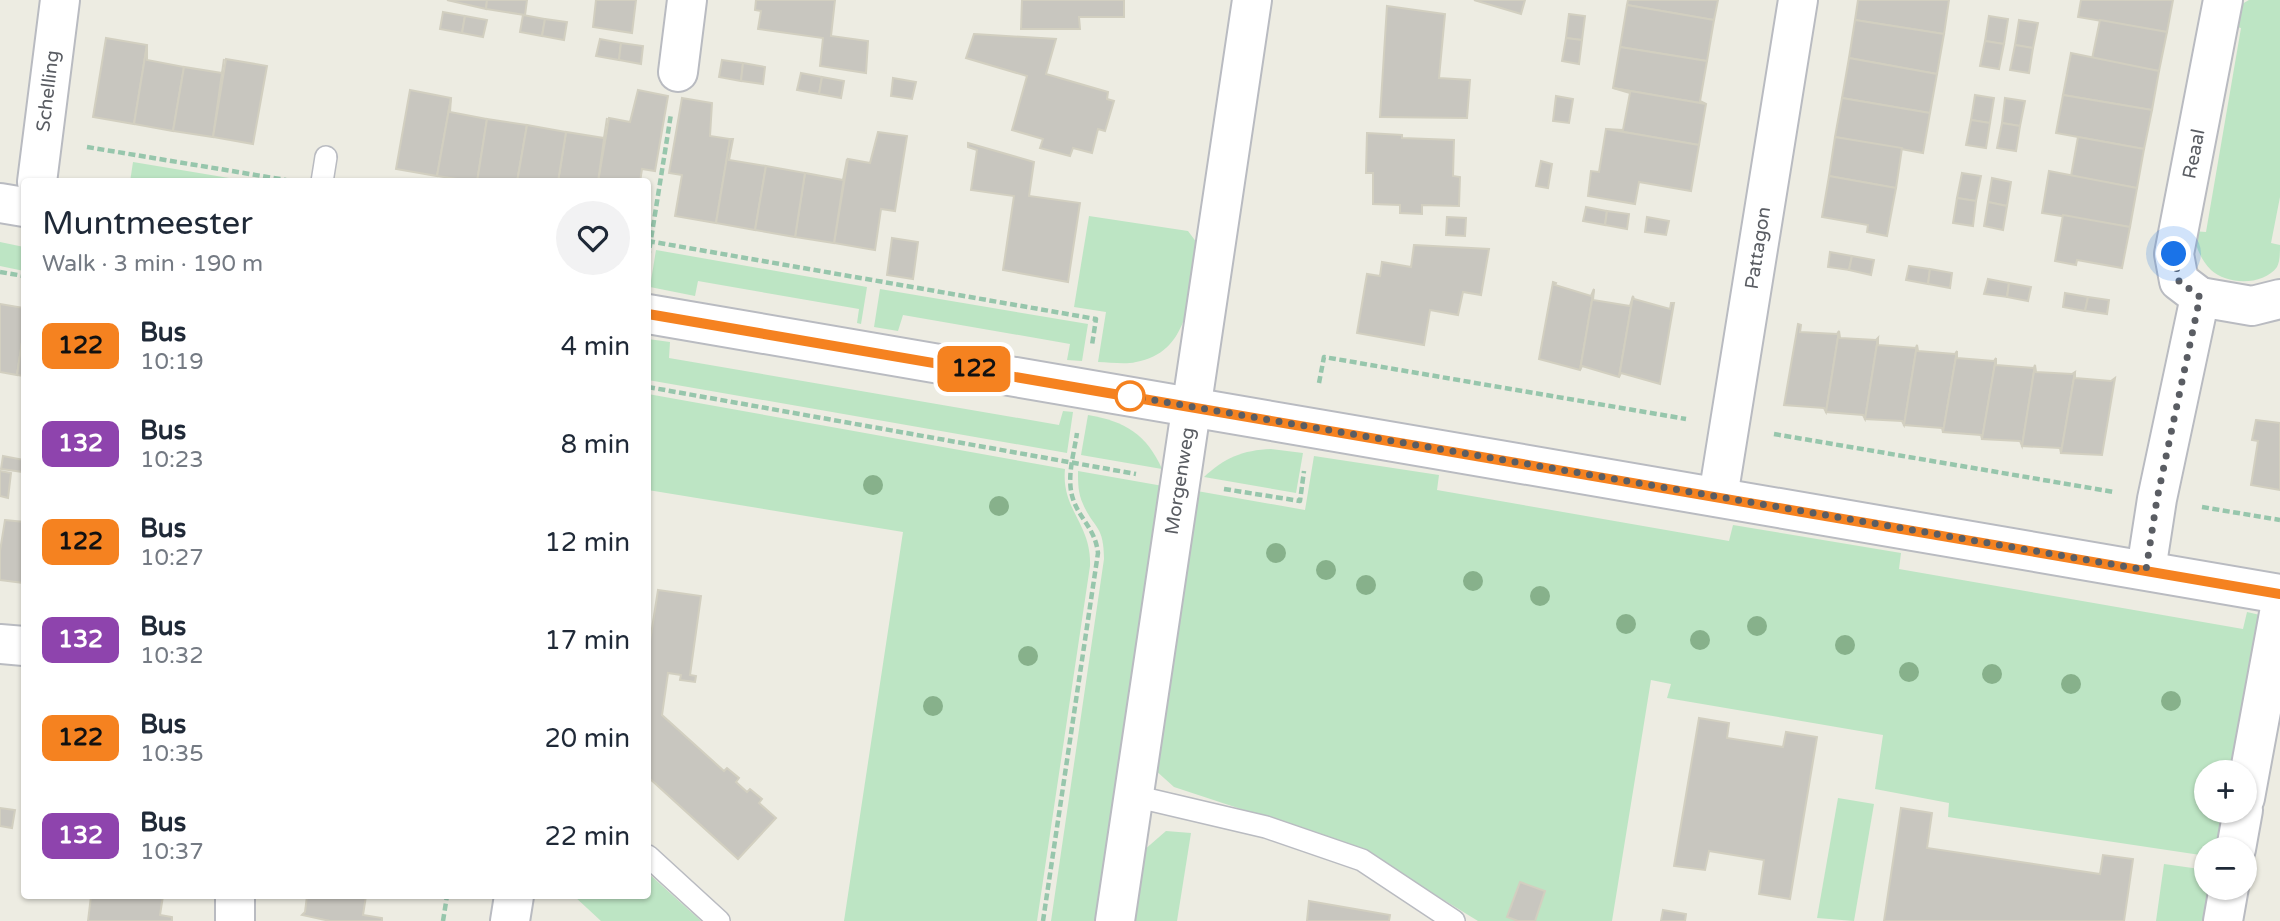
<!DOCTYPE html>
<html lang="en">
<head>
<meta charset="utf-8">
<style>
  :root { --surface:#fff; --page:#f2f2f3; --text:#1f2937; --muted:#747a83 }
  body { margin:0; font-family:"Varela Round",sans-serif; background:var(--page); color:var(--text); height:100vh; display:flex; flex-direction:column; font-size:26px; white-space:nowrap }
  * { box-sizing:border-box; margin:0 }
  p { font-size:23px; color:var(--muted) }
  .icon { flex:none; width:38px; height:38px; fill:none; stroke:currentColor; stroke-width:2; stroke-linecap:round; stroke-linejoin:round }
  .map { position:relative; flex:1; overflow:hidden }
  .sheet { position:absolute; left:21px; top:178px; width:630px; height:721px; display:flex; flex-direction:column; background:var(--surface); border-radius:7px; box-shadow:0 2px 5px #0004 }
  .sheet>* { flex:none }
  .badge { padding:0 14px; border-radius:10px; font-size:24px; line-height:46px }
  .buttons { position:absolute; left:2194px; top:760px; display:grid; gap:14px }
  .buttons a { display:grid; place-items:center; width:63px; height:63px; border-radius:50%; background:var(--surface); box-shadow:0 2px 5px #0004; font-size:35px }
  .you { position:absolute; width:35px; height:35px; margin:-18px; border:5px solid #fff; border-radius:50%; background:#1a73e8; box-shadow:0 0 0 10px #1a73e833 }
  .map>.badge { position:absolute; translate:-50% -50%; box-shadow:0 0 0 4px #fff }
  .round { display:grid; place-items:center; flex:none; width:74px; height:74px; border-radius:37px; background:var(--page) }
  .overview { display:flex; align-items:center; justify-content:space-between; height:119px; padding:0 21px }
  h1 { font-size:33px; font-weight:600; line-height:52px }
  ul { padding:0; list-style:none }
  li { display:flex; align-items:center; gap:21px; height:98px; padding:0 21px }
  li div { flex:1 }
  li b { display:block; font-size:26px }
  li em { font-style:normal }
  li .badge { min-width:77px; font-weight:700; text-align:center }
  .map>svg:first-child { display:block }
  .green { fill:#bde5c4 }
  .building { fill:#c8c6bf; stroke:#d2cfc0; stroke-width:2 }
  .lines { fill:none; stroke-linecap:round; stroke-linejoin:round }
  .lane-casing { stroke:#b9bbc1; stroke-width:24 }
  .street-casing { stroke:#b9bbc1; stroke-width:42 }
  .path { stroke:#97c6ac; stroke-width:4.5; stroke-dasharray:7 3.5; stroke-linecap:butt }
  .lane { stroke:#fff; stroke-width:21 }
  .street { stroke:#fff; stroke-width:38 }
  .tree { fill:#87b18b }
  .line-casing { stroke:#fff; stroke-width:16 }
  .line { stroke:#f58220; stroke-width:10 }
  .walk { stroke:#5a5d63; stroke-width:7; stroke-dasharray:0 12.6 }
  .stop-dot { fill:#fff; stroke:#f58220; stroke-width:3.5 }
  .labels { text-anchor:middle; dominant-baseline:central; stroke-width:5; stroke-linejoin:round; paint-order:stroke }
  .street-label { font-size:19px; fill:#5a5d63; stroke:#fff }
</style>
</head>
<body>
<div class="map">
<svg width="2280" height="921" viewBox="0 0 2280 921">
  <rect width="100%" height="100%" fill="#edece2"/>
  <g class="green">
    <path d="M 2249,0 L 2280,0 L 2280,197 L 2271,243 L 2280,245 C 2280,253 2280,261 2277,267 C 2263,286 2227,285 2211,270 C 2200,259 2196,246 2192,231 L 2206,232 L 2241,28 L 2228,25 L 2242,4 Z"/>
    <path d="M 133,162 L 253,182 L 130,182 Z"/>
    <path d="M 1089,216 L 1188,231 L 1197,243 C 1190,289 1193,352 1136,362 C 1124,365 1110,362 1098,362 L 1106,312 L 1074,307 Z"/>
    <path d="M 0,242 L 24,247 L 24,271 L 0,266 Z"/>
    <path d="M 656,250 L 867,287 L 861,324 L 857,323 L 859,309 L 698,281 L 695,296 L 650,287 Z"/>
    <path d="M 880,289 L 1088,324 L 1082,361 L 1067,360 L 1070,344 L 903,315 L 898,331 L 874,327 Z"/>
    <path d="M 648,339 L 670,342 L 669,358 L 1059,425 L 1063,411 L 1073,412 L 1067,453 L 648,380 Z"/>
    <path d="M 648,394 L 1065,469 C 1061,510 1092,524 1090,566 L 1037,921 L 844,921 L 903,532 L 648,490 Z"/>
    <path d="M 1088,415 C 1125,421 1147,435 1162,469 L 1081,455 Z"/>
    <path d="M 1271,449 L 1303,453 L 1296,493 L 1204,477 C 1224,458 1243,450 1271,449 Z"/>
    <path d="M 1314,456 L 1439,475 L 1437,490 L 1729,541 L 1733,525 L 1901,553 L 1899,569 L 2243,629 L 2247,612 L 2260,615 L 2234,772 L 2207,772 L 2207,810 L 2228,810 L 2222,849 L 2207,849 L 2207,856 L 1948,817 L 1949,803 L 1875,789 L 1883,735 L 1667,698 L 1671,684 L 1651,680 L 1612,921 L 1478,921 L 1359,848 L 1174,787 L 1154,769 L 1197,491 L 1305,510 Z"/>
    <path d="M 1078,471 L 1163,486 L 1097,921 L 1051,921 L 1104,559 C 1104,525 1094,529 1083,504 C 1078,493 1078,483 1078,471 Z"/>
    <path d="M 1838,798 L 1874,804 L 1854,921 L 1817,918 Z"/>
    <path d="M 1166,831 L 1191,833 L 1177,921 L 1132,921 L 1143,851 Z"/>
    <path d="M 2164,864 L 2207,870 L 2207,887 L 2215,887 L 2209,921 L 2156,921 Z"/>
    <path d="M 648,873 L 701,921 L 601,921 L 574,896 L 648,896 Z"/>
  </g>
  <g class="building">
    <path d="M 447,0 L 487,0 L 486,9 Z"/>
    <path d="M 487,0 L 527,0 L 525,15 L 486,9 Z"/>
    <path d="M 596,0 L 636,0 L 632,33 L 593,27 Z"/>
    <path d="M 756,0 L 835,0 L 831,36 L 868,41 L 866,73 L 820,66 L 823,38 L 758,29 L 761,11 L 755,10 Z"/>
    <path d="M 1022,0 L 1124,0 L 1124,17 L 1079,17 L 1080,29 L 1021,29 Z"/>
    <path d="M 1474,0 L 1525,0 L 1521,14 Z"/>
    <path d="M 1628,0 L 1718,0 L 1714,20 L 1627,5 Z"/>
    <path d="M 1858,0 L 1949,0 L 1944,34 L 1855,20 Z"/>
    <path d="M 2081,0 L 2173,0 L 2167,32 L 2078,17 Z"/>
    <path d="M 1627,5 L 1714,20 L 1707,61 L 1620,47 Z"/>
    <path d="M 1387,6 L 1445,14 L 1439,78 L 1470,80 L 1467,118 L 1380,117 Z"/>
    <path d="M 443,12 L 465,16 L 462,33 L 440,29 Z"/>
    <path d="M 1569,14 L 1585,16 L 1582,40 L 1566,38 Z"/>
    <path d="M 523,15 L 545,19 L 542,36 L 520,32 Z"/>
    <path d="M 465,16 L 487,20 L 483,37 L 462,33 Z"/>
    <path d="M 1989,16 L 2008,19 L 2004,44 L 1985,41 Z"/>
    <path d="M 545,19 L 567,22 L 564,40 L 542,36 Z"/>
    <path d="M 1855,20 L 1944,34 L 1937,74 L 1849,58 Z"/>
    <path d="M 2019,20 L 2038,23 L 2033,48 L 2015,45 Z"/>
    <path d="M 2100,20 L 2167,32 L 2159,71 L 2092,59 Z"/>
    <path d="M 974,34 L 1056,39 L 1046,74 L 1108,92 L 1107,99 L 1114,101 L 1105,131 L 1098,129 L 1092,153 L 1073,148 L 1070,156 L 1040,148 L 1043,139 L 1012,130 L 1027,76 L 966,58 Z"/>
    <path d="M 106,38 L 147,45 L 134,124 L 93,117 Z"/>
    <path d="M 1566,38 L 1582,40 L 1579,64 L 1562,61 Z"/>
    <path d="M 600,39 L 621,43 L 619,60 L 596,56 Z"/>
    <path d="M 1985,41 L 2004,44 L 1999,69 L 1980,66 Z"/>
    <path d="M 621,43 L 643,46 L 641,64 L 619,60 Z"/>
    <path d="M 147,45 L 147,60 L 184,67 L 173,131 L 134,124 Z"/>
    <path d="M 2015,45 L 2033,48 L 2029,73 L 2010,70 Z"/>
    <path d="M 1620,47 L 1707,61 L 1700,101 L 1706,104 L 1613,88 Z"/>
    <path d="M 2071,53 L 2159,71 L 2152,110 L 2063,95 Z"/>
    <path d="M 1849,58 L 1937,74 L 1930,113 L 1842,98 Z"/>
    <path d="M 224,59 L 213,137 L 173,131 L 184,67 L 222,73 Z"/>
    <path d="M 226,59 L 267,66 L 253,144 L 213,137 Z"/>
    <path d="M 722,60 L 743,63 L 741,81 L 719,77 Z"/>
    <path d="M 743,63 L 765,67 L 763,84 L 741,81 Z"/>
    <path d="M 801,73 L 822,77 L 819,94 L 797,90 Z"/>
    <path d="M 822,77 L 844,81 L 841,98 L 819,94 Z"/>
    <path d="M 893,78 L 916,82 L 912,99 L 891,96 Z"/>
    <path d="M 1613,88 L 1706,104 L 1699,145 L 1606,129 L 1623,130 L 1630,93 Z"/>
    <path d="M 410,90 L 451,98 L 437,176 L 396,169 Z"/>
    <path d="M 638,90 L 668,96 L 655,171 L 642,169 L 640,182 L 598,182 L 609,118 L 630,122 Z"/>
    <path d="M 1975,95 L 1994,98 L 1990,123 L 1971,120 Z"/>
    <path d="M 2063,95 L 2152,110 L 2144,149 L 2056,133 Z"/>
    <path d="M 1556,96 L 1573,99 L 1569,123 L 1553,121 Z"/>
    <path d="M 451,98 L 450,112 L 487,119 L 477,182 L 437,176 Z"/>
    <path d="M 682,98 L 712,103 L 710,136 L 730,139 L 716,223 L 675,216 L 682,175 L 669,173 Z"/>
    <path d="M 1842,98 L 1930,113 L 1923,153 L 1835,137 Z"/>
    <path d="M 2005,98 L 2025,101 L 2020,126 L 2002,123 Z"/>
    <path d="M 607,118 L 598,182 L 558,182 L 566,132 L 604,138 Z"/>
    <path d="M 487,119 L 527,125 L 517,182 L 477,182 Z"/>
    <path d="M 1971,120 L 1990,123 L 1986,148 L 1966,145 Z"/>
    <path d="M 2002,123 L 2020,126 L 2016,151 L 1997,148 Z"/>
    <path d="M 527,125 L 566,132 L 558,182 L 517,182 Z"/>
    <path d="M 1606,129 L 1699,145 L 1691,191 L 1639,182 L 1635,204 L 1588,196 L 1591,171 L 1599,172 Z"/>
    <path d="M 878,132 L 907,136 L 895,211 L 881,209 L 875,250 L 834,243 L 848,159 L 870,163 Z"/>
    <path d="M 1367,133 L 1402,135 L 1402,138 L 1454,140 L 1453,176 L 1460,177 L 1459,206 L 1422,205 L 1422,214 L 1400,213 L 1400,205 L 1373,204 L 1373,173 L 1366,173 Z"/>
    <path d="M 1835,137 L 1902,148 L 1896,188 L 1829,176 Z"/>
    <path d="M 2078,137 L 2144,149 L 2137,188 L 2071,176 Z"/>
    <path d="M 730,139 L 733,139 L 729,160 L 766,166 L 755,230 L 716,223 Z"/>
    <path d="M 968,143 L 1034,162 L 1029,196 L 1080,203 L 1068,282 L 1003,270 L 1014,196 L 971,190 L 977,150 L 968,147 Z"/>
    <path d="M 847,159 L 834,243 L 795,237 L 805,173 L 843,180 Z"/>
    <path d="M 1541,161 L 1552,164 L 1548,188 L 1536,186 Z"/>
    <path d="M 766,166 L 805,173 L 795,237 L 755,230 Z"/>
    <path d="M 2049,171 L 2137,188 L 2130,227 L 2042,213 Z"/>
    <path d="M 1962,173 L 1981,176 L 1976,201 L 1957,198 Z"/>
    <path d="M 1829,176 L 1896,188 L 1887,236 L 1867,232 L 1868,225 L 1822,217 Z"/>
    <path d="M 1992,178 L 2011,182 L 2007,206 L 1988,202 Z"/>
    <path d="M 1957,198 L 1976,201 L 1973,226 L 1953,223 Z"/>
    <path d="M 1988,202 L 2007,206 L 2003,230 L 1984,226 Z"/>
    <path d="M 1586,207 L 1607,211 L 1605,225 L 1583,221 Z"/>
    <path d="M 1607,211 L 1629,214 L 1627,229 L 1605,225 Z"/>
    <path d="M 2063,215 L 2130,227 L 2122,268 L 2077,260 L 2076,265 L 2055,261 Z"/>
    <path d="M 1447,217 L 1466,218 L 1465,236 L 1446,235 Z"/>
    <path d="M 1647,217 L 1669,221 L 1666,235 L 1645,232 Z"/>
    <path d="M 892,238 L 918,242 L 913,279 L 887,275 Z"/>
    <path d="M 1414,245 L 1489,249 L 1481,295 L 1463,292 L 1458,315 L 1430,310 L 1424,345 L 1357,333 L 1367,274 L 1380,276 L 1382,262 L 1411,267 Z"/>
    <path d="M 1830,252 L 1852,256 L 1849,270 L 1828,267 Z"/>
    <path d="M 1852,256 L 1874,260 L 1871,275 L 1849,270 Z"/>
    <path d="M 1909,266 L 1930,269 L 1928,284 L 1906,280 Z"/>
    <path d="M 1930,269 L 1952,273 L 1950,288 L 1928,284 Z"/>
    <path d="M 1988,279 L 2009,283 L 2007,297 L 1984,294 Z"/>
    <path d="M 1553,282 L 1556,283 L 1555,285 L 1591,296 L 1594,289 L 1580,370 L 1539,359 Z"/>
    <path d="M 2009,283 L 2031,287 L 2028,301 L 2007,297 Z"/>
    <path d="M 1594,289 L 1593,300 L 1630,306 L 1633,296 L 1619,377 L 1582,366 L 1580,370 Z"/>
    <path d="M 2065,293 L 2088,297 L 2085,311 L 2063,307 Z"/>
    <path d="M 1633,296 L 1634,299 L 1670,309 L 1671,303 L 1674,303 L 1660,384 L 1621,373 L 1619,377 Z"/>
    <path d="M 2088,297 L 2109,300 L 2107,314 L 2085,311 Z"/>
    <path d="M 0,304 L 24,308 L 24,329 L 17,375 L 0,372 Z"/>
    <path d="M 1798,324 L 1801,325 L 1800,332 L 1837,334 L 1839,331 L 1826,412 L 1824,408 L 1784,405 Z"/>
    <path d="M 24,329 L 24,376 L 17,375 Z"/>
    <path d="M 1839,331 L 1840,338 L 1876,340 L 1878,338 L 1865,419 L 1863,415 L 1826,412 Z"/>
    <path d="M 1878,338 L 1878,345 L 1916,348 L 1917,345 L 1904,425 L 1902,421 L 1865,419 Z"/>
    <path d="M 1917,345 L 1918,351 L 1955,354 L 1957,351 L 1943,432 L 1942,428 L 1904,425 Z"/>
    <path d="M 1957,351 L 1957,358 L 1994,361 L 1996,358 L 1982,439 L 1981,435 L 1943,432 Z"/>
    <path d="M 1996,358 L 1996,365 L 2034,368 L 2035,365 L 2022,446 L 2020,441 L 1982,439 Z"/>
    <path d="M 2035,365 L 2036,372 L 2072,374 L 2075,372 L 2061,453 L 2060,448 L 2022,446 Z"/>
    <path d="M 2075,372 L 2075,378 L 2111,381 L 2115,378 L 2102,455 L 2061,453 Z"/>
    <path d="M 2256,420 L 2280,423 L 2280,490 L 2251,485 L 2258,441 L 2252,440 Z"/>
    <path d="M 3,456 L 24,460 L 23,472 L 1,469 Z"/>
    <path d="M 0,471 L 11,473 L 8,498 L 0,496 Z"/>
    <path d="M 5,520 L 24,522 L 24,583 L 0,580 L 0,551 Z"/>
    <path d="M 658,590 L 701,596 L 690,675 L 696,676 L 695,682 L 680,680 L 681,675 L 668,673 L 662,715 L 724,771 L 727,768 L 739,778 L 736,782 L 747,792 L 750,789 L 762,799 L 759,803 L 776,818 L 738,859 L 648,777 L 648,654 Z"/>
    <path d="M 1699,718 L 1729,723 L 1727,738 L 1783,747 L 1786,732 L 1817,737 L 1790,899 L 1759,894 L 1764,860 L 1709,851 L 1705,870 L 1674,866 Z"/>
    <path d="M 0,808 L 15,810 L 12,828 L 0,826 Z"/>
    <path d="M 1901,808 L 1932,813 L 1927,848 L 2100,874 L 2103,855 L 2133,859 L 2124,921 L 1884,921 Z"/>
    <path d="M 1520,882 L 1545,891 L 1535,921 L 1518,921 L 1507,917 Z"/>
    <path d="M 91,896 L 163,896 L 160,915 L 172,917 L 172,921 L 88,921 Z"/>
    <path d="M 307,896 L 366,896 L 363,915 L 382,918 L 382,921 L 330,921 L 302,915 L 305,912 Z"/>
    <path d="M 1309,901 L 1390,915 L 1389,921 L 1307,921 Z"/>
    <path d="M 1663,910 L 1686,914 L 1685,921 L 1661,921 Z"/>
  </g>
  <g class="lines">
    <defs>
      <g id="lane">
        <path d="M 322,182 L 326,157"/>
        <path d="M 1134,796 L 1266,827 L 1362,860 L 1454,921"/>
        <path d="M 648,856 L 719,921"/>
      </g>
      <g id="street">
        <path d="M 678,72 L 687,0"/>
        <path d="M 37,182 L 60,0"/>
        <path d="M 0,203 L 24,207"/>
        <path d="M 2200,297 L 2252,306 L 2280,299"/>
        <path d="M 648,314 L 2280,594"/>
        <path d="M 1718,497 L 1798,0"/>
        <path d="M 2146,570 L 2157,499 L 2200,297 L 2179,281 L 2174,254 L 2223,0"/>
        <path d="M 0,644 L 24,646"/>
        <path d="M 2245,798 L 2280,608"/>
        <path d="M 2236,849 L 2243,810"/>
        <path d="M 235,896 L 235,921"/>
        <path d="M 510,921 L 514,896"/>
        <path d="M 1115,921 L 1252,0"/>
        <path d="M 2223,921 L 2229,887"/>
      </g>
    </defs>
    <use href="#lane" class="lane-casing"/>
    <use href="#street" class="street-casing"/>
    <g class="path">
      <path d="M 87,147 L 286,180"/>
      <path d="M 648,241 L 1096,319 L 1092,345"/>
      <path d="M 648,258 L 671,114"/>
      <path d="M 0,272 L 24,276"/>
      <path d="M 1319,383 L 1324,357 L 1686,419"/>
      <path d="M 648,387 L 1136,474"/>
      <path d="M 1774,434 L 2114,492"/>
      <path d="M 1224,489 L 1300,501 L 1304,471"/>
      <path d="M 2202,507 L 2280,520"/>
      <path d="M 443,921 L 447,896"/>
      <path d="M 1043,921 L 1098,553 C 1095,528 1080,520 1073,499 C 1066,478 1074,454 1077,433"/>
    </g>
    <use href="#lane" class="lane"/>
    <use href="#street" class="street"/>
  </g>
  <g class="tree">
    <circle cx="873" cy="485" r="10"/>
    <circle cx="999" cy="506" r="10"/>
    <circle cx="1276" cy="553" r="10"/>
    <circle cx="1326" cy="570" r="10"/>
    <circle cx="1473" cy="581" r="10"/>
    <circle cx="1366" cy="585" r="10"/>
    <circle cx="1540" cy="596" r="10"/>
    <circle cx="1626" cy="624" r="10"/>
    <circle cx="1757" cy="626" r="10"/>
    <circle cx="1700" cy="640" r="10"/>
    <circle cx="1845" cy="645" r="10"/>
    <circle cx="1028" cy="656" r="10"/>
    <circle cx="1909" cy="672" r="10"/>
    <circle cx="1992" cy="674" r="10"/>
    <circle cx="2071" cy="684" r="10"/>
    <circle cx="2171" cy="701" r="10"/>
    <circle cx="933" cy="706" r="10"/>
  </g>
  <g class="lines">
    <defs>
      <path id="line" d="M 648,314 L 2280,594"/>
    </defs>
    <use href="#line" class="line-casing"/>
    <use href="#line" class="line"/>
    <path class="walk" d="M 1130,396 L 2146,570 L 2157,499 L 2200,297 L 2179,281 L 2174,254"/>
  </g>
  <circle class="stop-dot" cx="1130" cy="396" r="14"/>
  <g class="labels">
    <g class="street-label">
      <text transform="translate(48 91) rotate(-83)">Schelling</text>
      <text transform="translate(2194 154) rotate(-79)">Reaal</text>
      <text transform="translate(1758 248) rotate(-81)">Pattagon</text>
      <text transform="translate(1180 481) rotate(-81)">Morgenweg</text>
    </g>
  </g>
</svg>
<div class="buttons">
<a>+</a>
<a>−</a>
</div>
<div class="you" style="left:2174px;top:254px"></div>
<b class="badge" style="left:974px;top:369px;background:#f58220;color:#111">122</b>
<section class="sheet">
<div class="overview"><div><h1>Muntmeester</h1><p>Walk · 3 min · 190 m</p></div><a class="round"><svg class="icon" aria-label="heart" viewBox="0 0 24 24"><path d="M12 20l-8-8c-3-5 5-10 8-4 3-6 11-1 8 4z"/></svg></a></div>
<ul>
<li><span class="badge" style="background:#f58220;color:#111">122</span><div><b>Bus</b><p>10:19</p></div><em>4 min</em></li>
<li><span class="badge" style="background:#8e44ad;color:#fff">132</span><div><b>Bus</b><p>10:23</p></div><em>8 min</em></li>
<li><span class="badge" style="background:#f58220;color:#111">122</span><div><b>Bus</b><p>10:27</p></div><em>12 min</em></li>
<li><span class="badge" style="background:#8e44ad;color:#fff">132</span><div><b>Bus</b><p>10:32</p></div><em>17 min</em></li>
<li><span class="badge" style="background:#f58220;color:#111">122</span><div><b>Bus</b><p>10:35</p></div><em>20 min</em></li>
<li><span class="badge" style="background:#8e44ad;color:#fff">132</span><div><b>Bus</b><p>10:37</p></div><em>22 min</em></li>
</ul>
</section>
</div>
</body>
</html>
